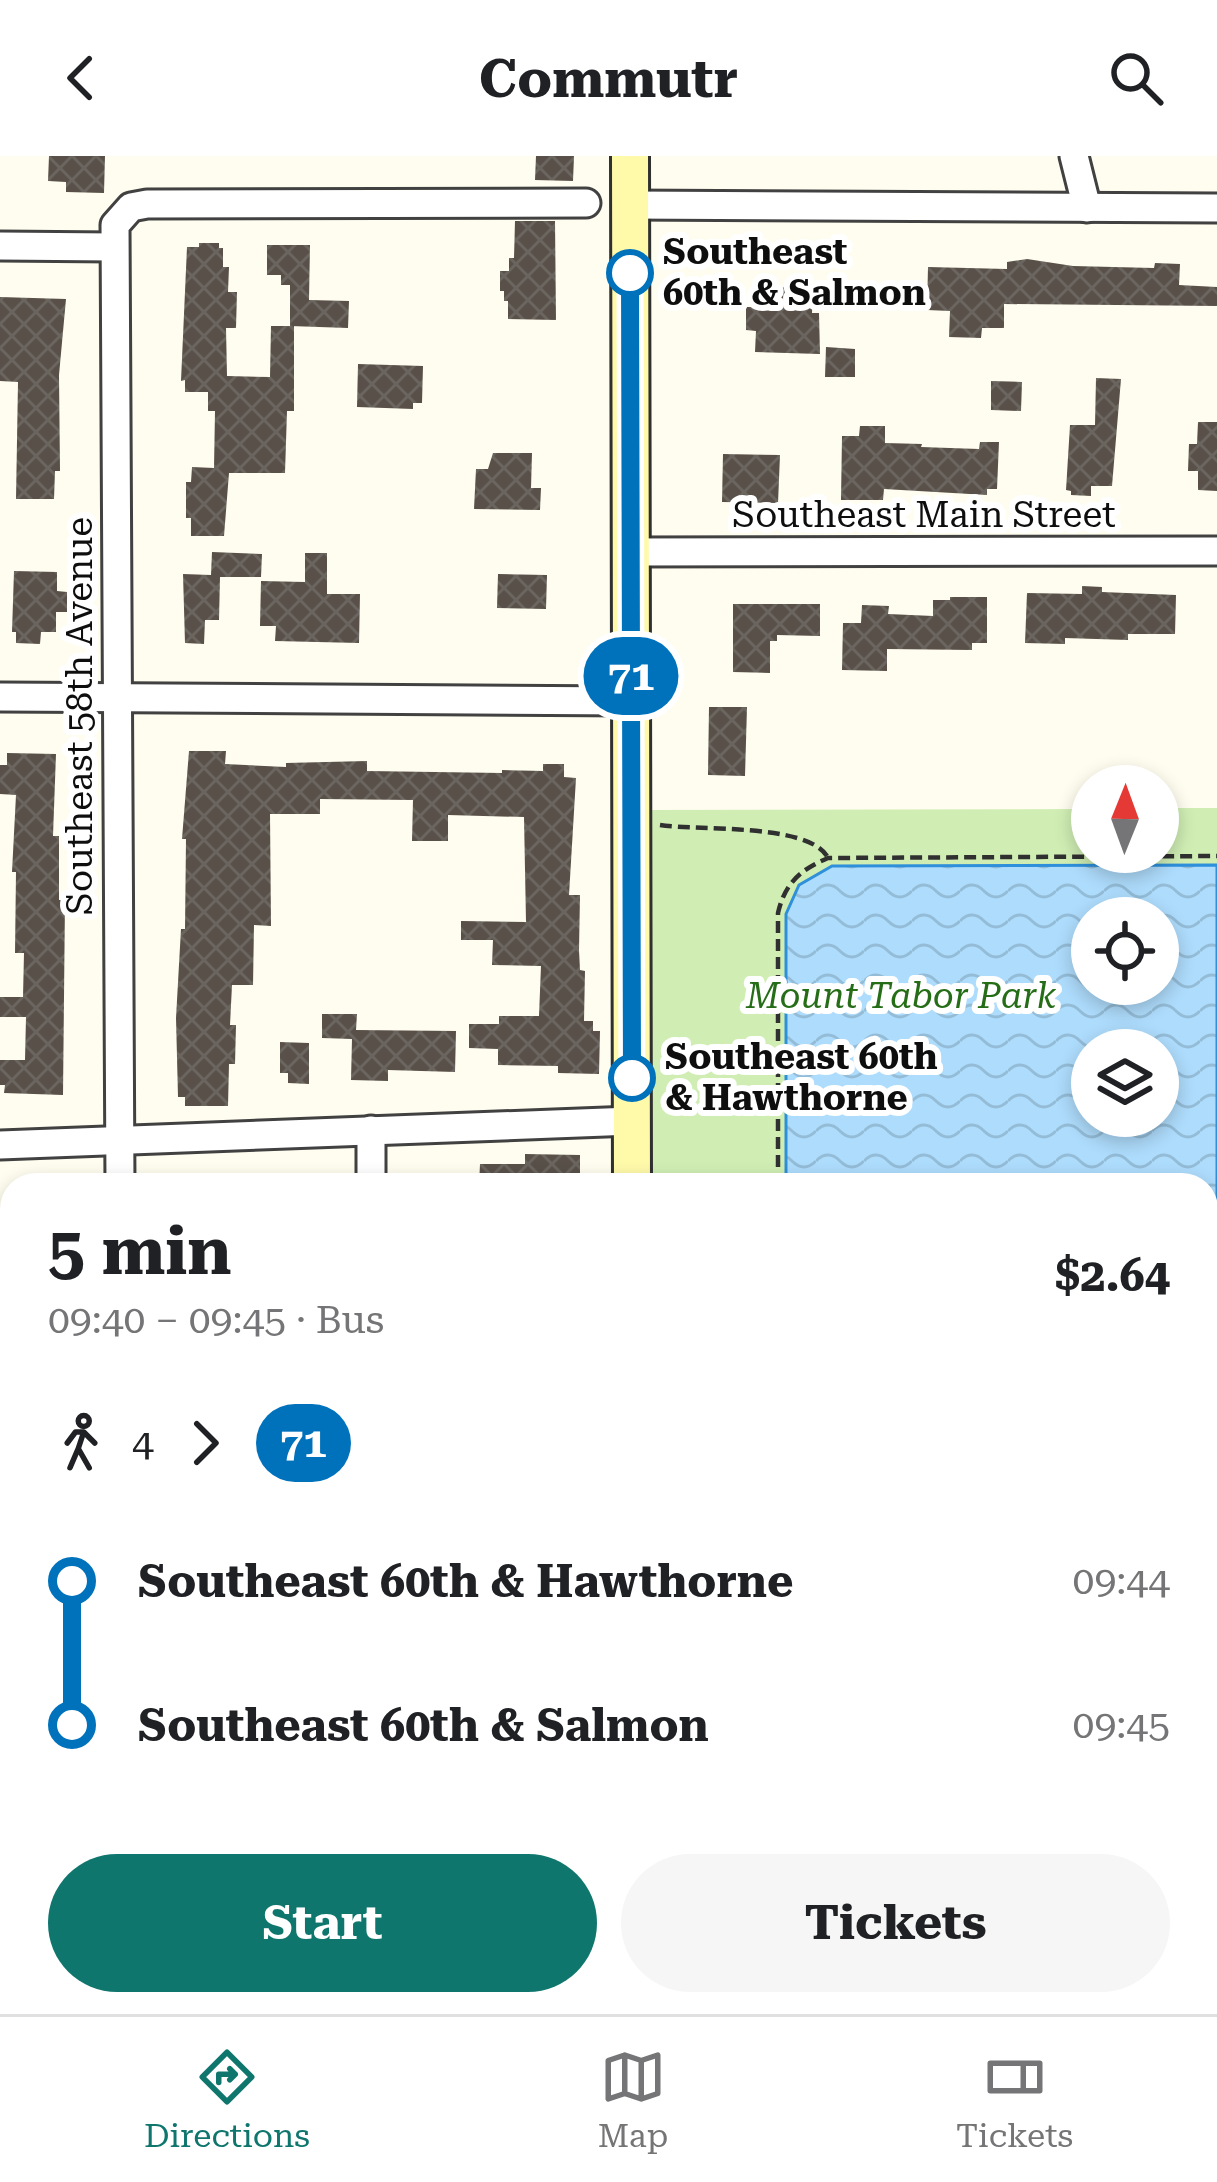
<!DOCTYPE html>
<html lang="en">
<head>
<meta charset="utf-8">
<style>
  :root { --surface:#fff; --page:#f6f6f6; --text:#202124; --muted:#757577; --line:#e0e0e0; --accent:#0f766e }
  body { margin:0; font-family:"Roboto Serif",serif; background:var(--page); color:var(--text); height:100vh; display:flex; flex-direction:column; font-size:45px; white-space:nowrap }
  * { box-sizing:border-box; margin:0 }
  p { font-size:39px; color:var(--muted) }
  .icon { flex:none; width:66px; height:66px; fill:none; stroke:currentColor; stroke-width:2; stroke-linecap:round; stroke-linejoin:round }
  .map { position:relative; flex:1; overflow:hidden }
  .side { position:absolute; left:0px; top:1017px; width:1218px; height:843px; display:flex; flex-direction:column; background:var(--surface); border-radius:36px 36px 0 0; box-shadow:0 6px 18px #0003 }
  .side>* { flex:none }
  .badge { padding:0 24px; border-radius:39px; font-size:42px; line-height:78px }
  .needle { width:78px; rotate:1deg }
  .buttons { position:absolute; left:1071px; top:609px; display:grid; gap:24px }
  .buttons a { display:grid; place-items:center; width:108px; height:108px; border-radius:50%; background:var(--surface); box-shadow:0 6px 18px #0003; font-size:60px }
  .map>.badge { position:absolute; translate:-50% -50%; box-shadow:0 0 0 6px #fff }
  .legs { display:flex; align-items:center; gap:18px; height:132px; padding:0 48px; font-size:39px }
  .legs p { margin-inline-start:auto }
  .head { display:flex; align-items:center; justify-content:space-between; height:204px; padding:0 48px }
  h1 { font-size:66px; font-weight:700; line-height:90px }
  .button { display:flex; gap:24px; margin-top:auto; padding:24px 48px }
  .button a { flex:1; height:138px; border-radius:72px; background:var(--accent); color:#fff; font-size:48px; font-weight:700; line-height:138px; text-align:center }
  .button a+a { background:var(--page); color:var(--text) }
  ul { padding:0 48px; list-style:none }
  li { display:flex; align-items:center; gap:42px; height:144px; font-size:45px }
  li i { display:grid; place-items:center; width:18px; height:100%; margin:0 15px; background:currentColor }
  li i::after { content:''; width:30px; height:30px; margin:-15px; border:9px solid; border-radius:50%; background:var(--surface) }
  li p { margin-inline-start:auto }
  li:first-child i { background:linear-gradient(#0000 50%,currentColor 0) }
  li:last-child i { background:linear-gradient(currentColor 50%,#0000 0) }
  header { display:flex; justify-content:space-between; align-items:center; height:156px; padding:0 48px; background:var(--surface); font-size:54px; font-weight:700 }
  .tab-bar { display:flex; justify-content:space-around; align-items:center; height:168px; border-top:3px solid var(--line); background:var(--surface); font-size:33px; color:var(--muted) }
  .tab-bar a { display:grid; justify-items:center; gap:6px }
  .tab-bar .selected { color:var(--accent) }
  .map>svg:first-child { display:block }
  .park { fill:#d0eeb4; fill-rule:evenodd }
  .water { fill:url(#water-waves); stroke:#2e8fda; stroke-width:3; fill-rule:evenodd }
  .building { fill:url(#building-cross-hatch) }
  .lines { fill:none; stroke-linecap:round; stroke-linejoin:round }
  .minor-casing { stroke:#414141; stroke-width:33 }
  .secondary-casing { stroke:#303030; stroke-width:42 }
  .path { stroke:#303030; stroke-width:4.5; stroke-dasharray:12 6; stroke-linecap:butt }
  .minor { stroke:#fff; stroke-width:27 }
  .secondary { stroke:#fff9aa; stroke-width:36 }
  .line-1-casing { stroke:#fff; stroke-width:27 }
  .line-1 { stroke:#0072bc; stroke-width:18 }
  .stop-1-dot { fill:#fff; stroke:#0072bc; stroke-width:6 }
  .labels { text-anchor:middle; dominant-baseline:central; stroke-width:12; stroke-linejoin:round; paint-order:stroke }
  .stop-label { font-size:36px; font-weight:bold; fill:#0e0e0e; stroke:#fff; text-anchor:start }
  .street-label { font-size:36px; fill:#0e0e0e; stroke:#fff }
  .park-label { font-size:36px; font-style:italic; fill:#266d18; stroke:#fff }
</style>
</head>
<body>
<header><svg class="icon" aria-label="back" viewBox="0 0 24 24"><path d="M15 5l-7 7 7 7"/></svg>Commutr<svg class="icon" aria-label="search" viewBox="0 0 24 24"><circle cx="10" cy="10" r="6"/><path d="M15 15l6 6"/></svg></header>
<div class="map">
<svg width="1217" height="1858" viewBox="0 0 1217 1858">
  <defs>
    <pattern id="water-waves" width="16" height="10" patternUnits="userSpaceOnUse" patternTransform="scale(3)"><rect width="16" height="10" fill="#aedcfc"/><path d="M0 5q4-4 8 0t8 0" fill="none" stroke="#94bcd7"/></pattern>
    <pattern id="building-cross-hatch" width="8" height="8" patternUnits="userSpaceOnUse" patternTransform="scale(3)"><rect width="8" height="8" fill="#585049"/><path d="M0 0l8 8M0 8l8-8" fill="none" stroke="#6b655f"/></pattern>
  </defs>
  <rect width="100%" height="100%" fill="#fffdef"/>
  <path class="park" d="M 1158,652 L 1217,652 L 1217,1826 L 1206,1826 L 1206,1029 L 650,1029 L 651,654 L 1092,653 L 1092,696 L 1158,696 ZM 1092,762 L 1158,762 L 1158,828 L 1092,828 ZM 1092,894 L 1158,894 L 1158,960 L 1092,960 Z"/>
  <path class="water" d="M 1217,709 L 1217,1739 L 1206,1739 L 1206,1029 L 786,1029 L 786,758 L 799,729 L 832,710 ZM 1092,762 L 1158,762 L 1158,828 L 1092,828 ZM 1092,894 L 1158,894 L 1158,960 L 1092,960 Z"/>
  <g class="building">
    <path d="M 49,0 L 105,0 L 104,37 L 66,36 L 66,26 L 48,25 Z"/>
    <path d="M 536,0 L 574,0 L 573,25 L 535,24 Z"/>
    <path d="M 515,65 L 555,65 L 556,164 L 508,163 L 508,145 L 504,145 L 504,135 L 500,135 L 500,115 L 509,115 L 509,102 L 514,102 Z"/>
    <path d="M 199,87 L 219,87 L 219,92 L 223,92 L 223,111 L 229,111 L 228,136 L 237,136 L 236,172 L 226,172 L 227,220 L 270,221 L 271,170 L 294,170 L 294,255 L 287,255 L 285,317 L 229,317 L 224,380 L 191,380 L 191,362 L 186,362 L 186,326 L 191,326 L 192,311 L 214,312 L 215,255 L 208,255 L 208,236 L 185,236 L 185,224 L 181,225 L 187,91 L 199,91 Z"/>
    <path d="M 267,89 L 310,89 L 309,144 L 349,145 L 348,172 L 290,170 L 290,129 L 281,129 L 281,119 L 267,119 Z"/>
    <path d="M 1027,103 L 1073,110 L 1154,112 L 1155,107 L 1180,108 L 1179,129 L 1217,131 L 1217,150 L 1004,148 L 1004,172 L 982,172 L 981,182 L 949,181 L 950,155 L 927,154 L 928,111 L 1007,113 L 1007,106 Z"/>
    <path d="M 761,131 L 813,132 L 812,157 L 819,157 L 820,198 L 755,196 L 756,175 L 746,174 L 746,151 L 760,151 Z"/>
    <path d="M 0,141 L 66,143 L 59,219 L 60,315 L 55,315 L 54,343 L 16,343 L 18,226 L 0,225 Z"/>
    <path d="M 826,191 L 855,193 L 855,221 L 825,221 Z"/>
    <path d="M 358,208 L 423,210 L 422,247 L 413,247 L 413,253 L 357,251 Z"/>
    <path d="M 1096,222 L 1121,223 L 1112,330 L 1091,330 L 1091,340 L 1071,339 L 1071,335 L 1066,334 L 1070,269 L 1095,269 Z"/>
    <path d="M 991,225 L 1022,226 L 1021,255 L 991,254 Z"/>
    <path d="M 1198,266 L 1217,266 L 1217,335 L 1198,334 L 1198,315 L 1188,315 L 1189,288 L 1197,288 Z"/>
    <path d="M 860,270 L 885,270 L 885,287 L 922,288 L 921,291 L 979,293 L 980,286 L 999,286 L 997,333 L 987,333 L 987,339 L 884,333 L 883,344 L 841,344 L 842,280 L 859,280 Z"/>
    <path d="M 493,297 L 532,297 L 531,332 L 541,332 L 540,354 L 474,353 L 476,313 L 488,313 Z"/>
    <path d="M 723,298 L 780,299 L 778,347 L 722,346 Z"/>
    <path d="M 212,396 L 262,398 L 261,421 L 220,421 L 219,464 L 205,464 L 204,488 L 185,487 L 183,418 L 211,419 Z"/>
    <path d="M 305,397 L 327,397 L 327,438 L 360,438 L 359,487 L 275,485 L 276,470 L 260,470 L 261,425 L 305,426 Z"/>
    <path d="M 14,415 L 57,416 L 57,435 L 67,436 L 67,456 L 56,456 L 56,476 L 41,476 L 40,488 L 16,487 L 16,476 L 12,476 Z"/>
    <path d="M 498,418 L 547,419 L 546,453 L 497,452 Z"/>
    <path d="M 1082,430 L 1102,431 L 1102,436 L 1176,439 L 1175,478 L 1128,478 L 1128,484 L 1065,482 L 1065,488 L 1025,487 L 1027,437 L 1082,438 Z"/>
    <path d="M 950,441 L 987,441 L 987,487 L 972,487 L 972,494 L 887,493 L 887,515 L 842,514 L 843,467 L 861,467 L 862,449 L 889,450 L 888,458 L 933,460 L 933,444 L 950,444 Z"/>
    <path d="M 733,448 L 820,448 L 820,480 L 777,479 L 777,485 L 770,485 L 770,517 L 733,516 Z"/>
    <path d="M 709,551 L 747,551 L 745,620 L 708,619 Z"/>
    <path d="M 189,595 L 226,595 L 225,608 L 286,611 L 286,607 L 367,605 L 367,615 L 502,617 L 502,614 L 543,615 L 543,608 L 564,608 L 564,621 L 576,622 L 569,739 L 580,739 L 579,794 L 580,814 L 585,815 L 584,865 L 593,865 L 593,875 L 600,875 L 599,918 L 558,917 L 558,910 L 498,909 L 498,893 L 469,892 L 469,868 L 499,868 L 499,860 L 539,860 L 541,810 L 492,809 L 493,784 L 461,784 L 461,765 L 526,766 L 524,661 L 448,659 L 448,685 L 412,685 L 413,644 L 320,643 L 320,658 L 270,658 L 271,770 L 254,769 L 253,829 L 232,829 L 230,869 L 236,869 L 235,908 L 229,908 L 228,950 L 185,950 L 185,941 L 178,941 L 176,862 L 181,773 L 185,773 L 186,683 L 182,683 Z"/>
    <path d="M 7,597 L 56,598 L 53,680 L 59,680 L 59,744 L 65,744 L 63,939 L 4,937 L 5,929 L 0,929 L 0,904 L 25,904 L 26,861 L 0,861 L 0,841 L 23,841 L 24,797 L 15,797 L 16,716 L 12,716 L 16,639 L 0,638 L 0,609 L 7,609 Z"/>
    <path d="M 322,858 L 357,858 L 356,874 L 456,875 L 455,916 L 388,914 L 388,925 L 351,924 L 352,883 L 322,882 Z"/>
    <path d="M 280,886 L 309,887 L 309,928 L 288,927 L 288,917 L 280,917 Z"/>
    <path d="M 525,998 L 580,999 L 580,1027 L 479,1029 L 480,1008 L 525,1008 Z"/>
  </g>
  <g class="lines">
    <defs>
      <g id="minor">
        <path d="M 1074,0 L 1087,52"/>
        <path d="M 630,49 L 1217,52"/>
        <path d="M 0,90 L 113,91"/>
        <path d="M 630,396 L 1217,395"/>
        <path d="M 0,541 L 631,545"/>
        <path d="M 371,974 L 371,1029"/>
        <path d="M 0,989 L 632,965"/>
        <path d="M 120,1029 L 115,69 L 131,51 L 147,48 L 586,47"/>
        <path d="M 120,1848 L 120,1858"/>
        <path d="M 371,1858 L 371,1848"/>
      </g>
      <g id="secondary">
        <path d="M 630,0 L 632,1029"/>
        <path d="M 633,1848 L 633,1858"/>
      </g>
    </defs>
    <use href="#minor" class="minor-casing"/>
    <use href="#secondary" class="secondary-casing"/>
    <g class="path">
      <path d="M 660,669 C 699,675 806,667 827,700"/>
      <path d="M 778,1029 L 778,757 C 785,727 800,714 828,702 L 1217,700"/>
      <path d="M 1206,1746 L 1217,1746"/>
    </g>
    <use href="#minor" class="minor"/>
    <use href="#secondary" class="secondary"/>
  </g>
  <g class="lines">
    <defs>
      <path id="line-1" d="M 630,117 L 632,922"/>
    </defs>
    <use href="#line-1" class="line-1-casing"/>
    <use href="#line-1" class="line-1"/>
  </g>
  <g class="stop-1-dot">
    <circle cx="630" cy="117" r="21"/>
    <circle cx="632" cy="922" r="21"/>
  </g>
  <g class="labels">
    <g class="stop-label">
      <text x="663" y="96">Southeast<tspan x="663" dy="41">60th &amp; Salmon</tspan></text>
      <text x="665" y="901">Southeast 60th<tspan x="665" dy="41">&amp; Hawthorne</tspan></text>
    </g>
    <g class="street-label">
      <text x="924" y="359">Southeast Main Street</text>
      <text transform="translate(80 560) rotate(-90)">Southeast 58th Avenue</text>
    </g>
    <g class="park-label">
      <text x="901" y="840">Mount Tabor Park</text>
    </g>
  </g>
</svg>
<div class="buttons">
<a><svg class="needle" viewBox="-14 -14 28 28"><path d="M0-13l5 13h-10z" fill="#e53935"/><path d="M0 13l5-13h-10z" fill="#757577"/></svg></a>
<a><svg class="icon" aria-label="locate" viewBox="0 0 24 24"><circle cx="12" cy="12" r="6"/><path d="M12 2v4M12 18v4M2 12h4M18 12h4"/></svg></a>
<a><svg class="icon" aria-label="layers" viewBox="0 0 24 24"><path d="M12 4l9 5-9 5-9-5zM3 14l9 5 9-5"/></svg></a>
</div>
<b class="badge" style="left:631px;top:520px;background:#0072bc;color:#fff">71</b>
<section class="side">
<div class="head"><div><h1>5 min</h1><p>09:40 – 09:45 · Bus</p></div><b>$2.64</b></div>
<div class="legs"><svg class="icon" aria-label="walk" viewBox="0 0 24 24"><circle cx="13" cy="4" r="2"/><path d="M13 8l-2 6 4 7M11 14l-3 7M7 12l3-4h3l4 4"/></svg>4<svg class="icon" aria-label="forward" viewBox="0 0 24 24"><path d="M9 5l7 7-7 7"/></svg><b class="badge" style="background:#0072bc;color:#fff">71</b></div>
<ul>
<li><i style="color:#0072bc"></i><b>Southeast 60th &amp; Hawthorne</b><p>09:44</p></li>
<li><i style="color:#0072bc"></i><b>Southeast 60th &amp; Salmon</b><p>09:45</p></li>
</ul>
<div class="button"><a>Start</a><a>Tickets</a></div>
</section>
</div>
<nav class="tab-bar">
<a class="selected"><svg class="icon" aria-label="directions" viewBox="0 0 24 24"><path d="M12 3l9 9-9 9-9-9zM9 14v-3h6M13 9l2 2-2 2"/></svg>Directions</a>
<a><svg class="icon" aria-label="map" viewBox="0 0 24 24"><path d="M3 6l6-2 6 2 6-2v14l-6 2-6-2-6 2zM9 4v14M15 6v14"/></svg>Map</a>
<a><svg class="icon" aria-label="tickets" viewBox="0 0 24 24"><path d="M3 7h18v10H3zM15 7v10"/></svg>Tickets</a>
</nav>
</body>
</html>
